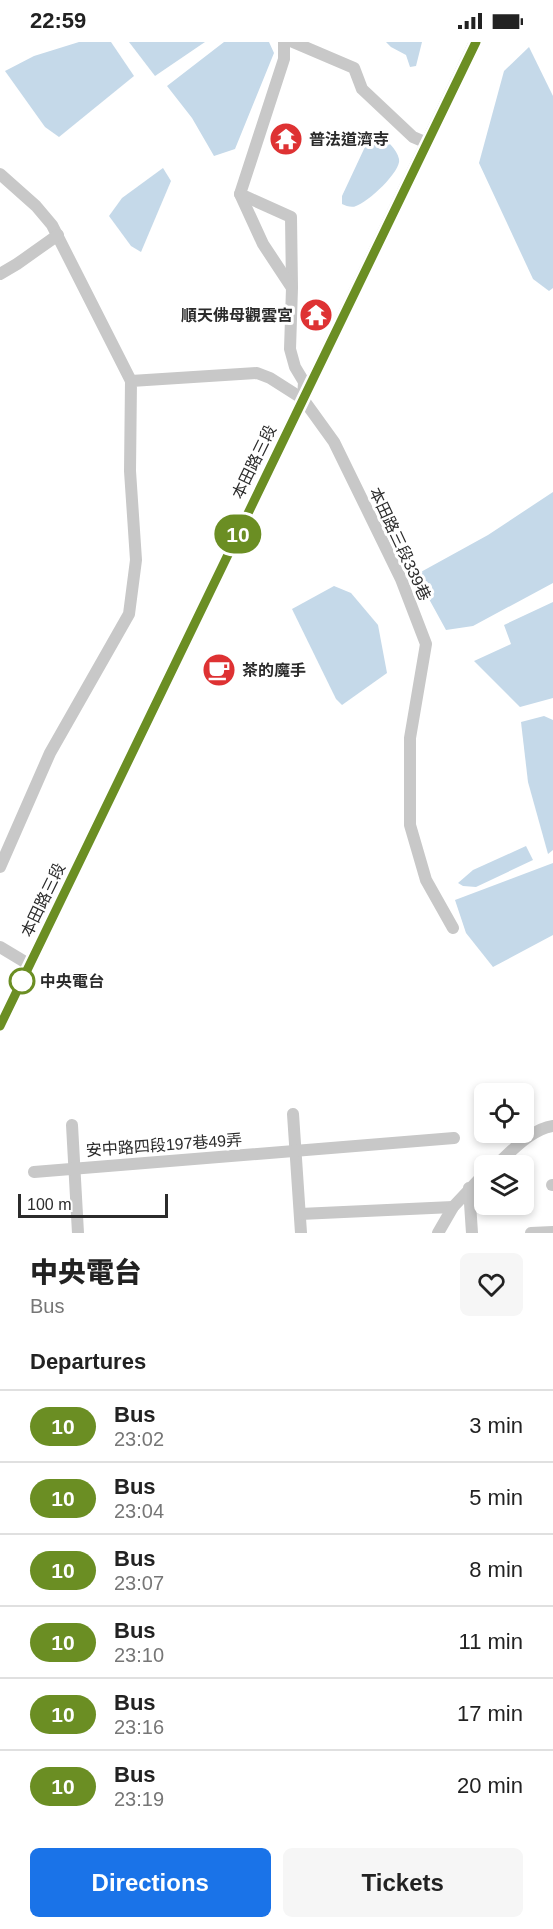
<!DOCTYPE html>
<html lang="en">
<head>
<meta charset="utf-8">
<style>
  :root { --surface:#fff; --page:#f6f6f6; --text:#222; --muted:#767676; --line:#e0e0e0; --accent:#1a73e8 }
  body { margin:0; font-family:Arial,"Noto Sans TC",sans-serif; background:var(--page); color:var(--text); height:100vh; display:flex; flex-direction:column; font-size:22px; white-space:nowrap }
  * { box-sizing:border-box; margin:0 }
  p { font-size:20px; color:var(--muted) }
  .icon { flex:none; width:33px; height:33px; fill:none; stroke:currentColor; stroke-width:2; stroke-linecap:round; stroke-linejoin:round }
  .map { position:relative; height:1191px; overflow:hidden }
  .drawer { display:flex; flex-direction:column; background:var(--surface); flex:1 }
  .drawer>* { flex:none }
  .badge { padding:0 12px; border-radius:20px; font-size:21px; line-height:39px }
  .controls { position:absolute; left:474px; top:1041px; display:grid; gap:12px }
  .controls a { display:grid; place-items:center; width:60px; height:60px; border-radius:9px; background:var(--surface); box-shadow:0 3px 9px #0003; font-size:30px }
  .scale { position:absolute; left:18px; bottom:15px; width:150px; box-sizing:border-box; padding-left:6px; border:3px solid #2b2b2b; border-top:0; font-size:16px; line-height:21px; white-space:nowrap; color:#2b2b2b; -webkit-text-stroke:4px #fff; paint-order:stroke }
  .map>.badge { position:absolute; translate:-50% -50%; box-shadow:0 0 0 3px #fff }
  h2 { padding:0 30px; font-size:22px; line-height:54px }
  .round { display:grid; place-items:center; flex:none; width:63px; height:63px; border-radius:9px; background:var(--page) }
  .headline { display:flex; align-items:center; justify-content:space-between; height:102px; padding:0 30px }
  h1 { font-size:28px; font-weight:800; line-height:45px }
  .cta { display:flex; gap:12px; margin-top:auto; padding:12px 30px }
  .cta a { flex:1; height:69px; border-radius:9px; background:var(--accent); color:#fff; font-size:24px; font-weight:800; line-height:69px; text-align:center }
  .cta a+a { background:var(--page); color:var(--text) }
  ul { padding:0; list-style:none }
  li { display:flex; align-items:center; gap:18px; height:72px; padding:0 30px; border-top:2px solid var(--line) }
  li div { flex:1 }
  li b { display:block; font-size:22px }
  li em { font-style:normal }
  li .badge { min-width:66px; font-weight:700; text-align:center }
  .status { display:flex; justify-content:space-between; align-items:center; height:42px; padding:0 30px; background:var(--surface); direction:ltr }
  .status svg { height:16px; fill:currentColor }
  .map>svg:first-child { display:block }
  .water { fill:#c5d9e9 }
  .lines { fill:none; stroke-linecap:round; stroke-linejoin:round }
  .minor { stroke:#c8c8c8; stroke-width:12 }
  .line-casing { stroke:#fff; stroke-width:14 }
  .line { stroke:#6b8e23; stroke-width:9 }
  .stop-dot { fill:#fff; stroke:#6b8e23; stroke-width:3 }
  .labels { text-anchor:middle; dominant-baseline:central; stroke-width:6; stroke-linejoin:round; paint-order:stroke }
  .poi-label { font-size:16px; font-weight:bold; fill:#2b2b2b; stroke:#fff; text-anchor:start }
  .street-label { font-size:16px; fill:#2b2b2b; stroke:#fff }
  .stop-label { font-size:16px; font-weight:bold; fill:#2b2b2b; stroke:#fff; text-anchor:start }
</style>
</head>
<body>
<div class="status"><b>22:59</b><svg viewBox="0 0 49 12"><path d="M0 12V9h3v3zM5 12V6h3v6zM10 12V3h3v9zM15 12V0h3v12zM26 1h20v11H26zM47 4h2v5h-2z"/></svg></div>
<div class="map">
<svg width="553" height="1191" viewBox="0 0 553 1191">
  <rect width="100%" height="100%" fill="#fff"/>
  <g class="water">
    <path d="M 79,0 L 111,0 L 134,34 L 59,95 L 45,85 L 5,29 L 34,14 Z"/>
    <path d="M 129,0 L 205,0 L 155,34 Z"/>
    <path d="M 224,0 L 269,0 L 274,11 L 235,107 L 214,114 L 192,76 L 167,44 Z"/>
    <path d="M 386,0 L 422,0 L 416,24 L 410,25 L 406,13 L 391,5 Z"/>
    <path d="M 529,5 L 553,54 L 553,246 L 549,249 L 533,237 L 479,121 L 504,29 Z"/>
    <path d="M 379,91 C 386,98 397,107 399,117 C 402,129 367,161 356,164 C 352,166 346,164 342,162 L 342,154 L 371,92 Z"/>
    <path d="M 163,126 L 171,139 L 141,210 L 131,204 L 109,174 L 122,156 Z"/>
    <path d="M 553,450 L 553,541 L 473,584 L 446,588 L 418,537 L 419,531 L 488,493 Z"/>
    <path d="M 334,544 L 351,551 L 378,583 L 387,631 L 342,663 L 336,657 L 292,567 Z"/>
    <path d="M 553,560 L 553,656 L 520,665 L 474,619 L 511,602 L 504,583 Z"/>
    <path d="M 544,674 L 553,678 L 553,808 L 548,812 L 528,740 L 521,680 Z"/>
    <path d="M 526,804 L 533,818 L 476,845 L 463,844 L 458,841 L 473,828 Z"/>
    <path d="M 553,821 L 553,893 L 493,925 L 466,891 L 455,858 Z"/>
  </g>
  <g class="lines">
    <g class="minor">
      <path d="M 284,0 L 284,17 L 240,152 L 291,175 L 292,245"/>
      <path d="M 293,0 L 354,26 L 362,47 L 413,95 L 427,101"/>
      <path d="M 0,132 L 36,164 L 52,183 L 131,339"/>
      <path d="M 240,152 L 263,202 L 292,246 L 290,307 L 295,325 L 304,340 L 303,357 L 334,400 L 401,537 L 426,602 L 410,696 L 410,783 L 426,838 L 453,886"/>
      <path d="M 0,232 L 17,222 L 58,193"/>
      <path d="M 0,825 L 50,711 L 129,572 L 136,518 L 130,429 L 131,339 L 257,331 L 270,336 L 303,357"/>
      <path d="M 0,905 L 30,923"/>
      <path d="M 0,984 L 475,0"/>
      <path d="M 293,1072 L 301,1191"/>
      <path d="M 72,1083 L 78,1191"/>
      <path d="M 495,1124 C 511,1110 531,1087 553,1084"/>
      <path d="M 34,1130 L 454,1096"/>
      <path d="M 552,1143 L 553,1143"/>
      <path d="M 469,1146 L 472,1191"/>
      <path d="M 300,1172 L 453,1165"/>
      <path d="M 438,1191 L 453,1165 L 484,1132"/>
      <path d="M 531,1191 L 553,1190"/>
    </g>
  </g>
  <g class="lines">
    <defs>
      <path id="line" d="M 0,984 L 476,0"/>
    </defs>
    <use href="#line" class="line-casing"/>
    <use href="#line" class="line"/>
  </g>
  <defs>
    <symbol id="temple-disc" viewBox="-11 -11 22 22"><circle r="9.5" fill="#de3233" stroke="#fff"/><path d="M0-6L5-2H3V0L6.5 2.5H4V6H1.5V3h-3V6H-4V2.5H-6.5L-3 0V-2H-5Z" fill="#fff"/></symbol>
    <symbol id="cafe-disc" viewBox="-11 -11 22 22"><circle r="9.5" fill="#de3233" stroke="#fff"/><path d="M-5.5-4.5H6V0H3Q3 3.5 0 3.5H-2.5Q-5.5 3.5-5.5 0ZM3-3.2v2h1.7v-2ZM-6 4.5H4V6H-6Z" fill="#fff"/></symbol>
  </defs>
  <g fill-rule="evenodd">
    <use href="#temple-disc" x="267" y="78" width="38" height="38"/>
    <use href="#temple-disc" x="297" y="254" width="38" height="38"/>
    <use href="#cafe-disc" x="200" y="609" width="38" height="38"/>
  </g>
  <circle class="stop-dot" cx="22" cy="939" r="12"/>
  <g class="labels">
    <g class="poi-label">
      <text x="309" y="97">普法道濟寺</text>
      <text x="293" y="273" text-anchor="end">順天佛母觀雲宮</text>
      <text x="242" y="628">茶的魔手</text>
    </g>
    <g class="street-label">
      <text transform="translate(254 420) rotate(-64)">本田路三段</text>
      <text transform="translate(400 502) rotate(65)">本田路三段339巷</text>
      <text transform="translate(43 858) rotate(-64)">本田路三段</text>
      <text transform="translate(164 1103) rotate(-4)">安中路四段197巷49弄</text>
    </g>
    <g class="stop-label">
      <text x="40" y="939">中央電台</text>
    </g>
  </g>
</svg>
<div class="controls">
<a><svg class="icon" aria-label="locate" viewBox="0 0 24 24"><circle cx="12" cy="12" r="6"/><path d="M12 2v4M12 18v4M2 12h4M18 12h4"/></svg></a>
<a><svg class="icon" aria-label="layers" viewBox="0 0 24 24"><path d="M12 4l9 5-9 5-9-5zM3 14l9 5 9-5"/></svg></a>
</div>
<div class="scale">100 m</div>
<b class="badge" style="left:238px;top:492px;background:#6b8e23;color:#fff">10</b>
</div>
<section class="drawer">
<div class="headline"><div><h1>中央電台</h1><p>Bus</p></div><a class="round"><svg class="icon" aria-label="heart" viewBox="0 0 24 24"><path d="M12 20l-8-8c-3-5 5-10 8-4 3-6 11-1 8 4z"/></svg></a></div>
<h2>Departures</h2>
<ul>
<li><span class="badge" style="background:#6b8e23;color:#fff">10</span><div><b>Bus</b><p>23:02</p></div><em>3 min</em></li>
<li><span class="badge" style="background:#6b8e23;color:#fff">10</span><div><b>Bus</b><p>23:04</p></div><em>5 min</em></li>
<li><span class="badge" style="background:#6b8e23;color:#fff">10</span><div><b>Bus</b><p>23:07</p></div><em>8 min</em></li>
<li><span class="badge" style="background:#6b8e23;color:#fff">10</span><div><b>Bus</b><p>23:10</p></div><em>11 min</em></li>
<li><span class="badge" style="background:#6b8e23;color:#fff">10</span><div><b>Bus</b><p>23:16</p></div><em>17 min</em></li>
<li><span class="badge" style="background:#6b8e23;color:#fff">10</span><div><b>Bus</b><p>23:19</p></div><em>20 min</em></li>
</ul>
<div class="cta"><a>Directions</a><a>Tickets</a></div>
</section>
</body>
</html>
